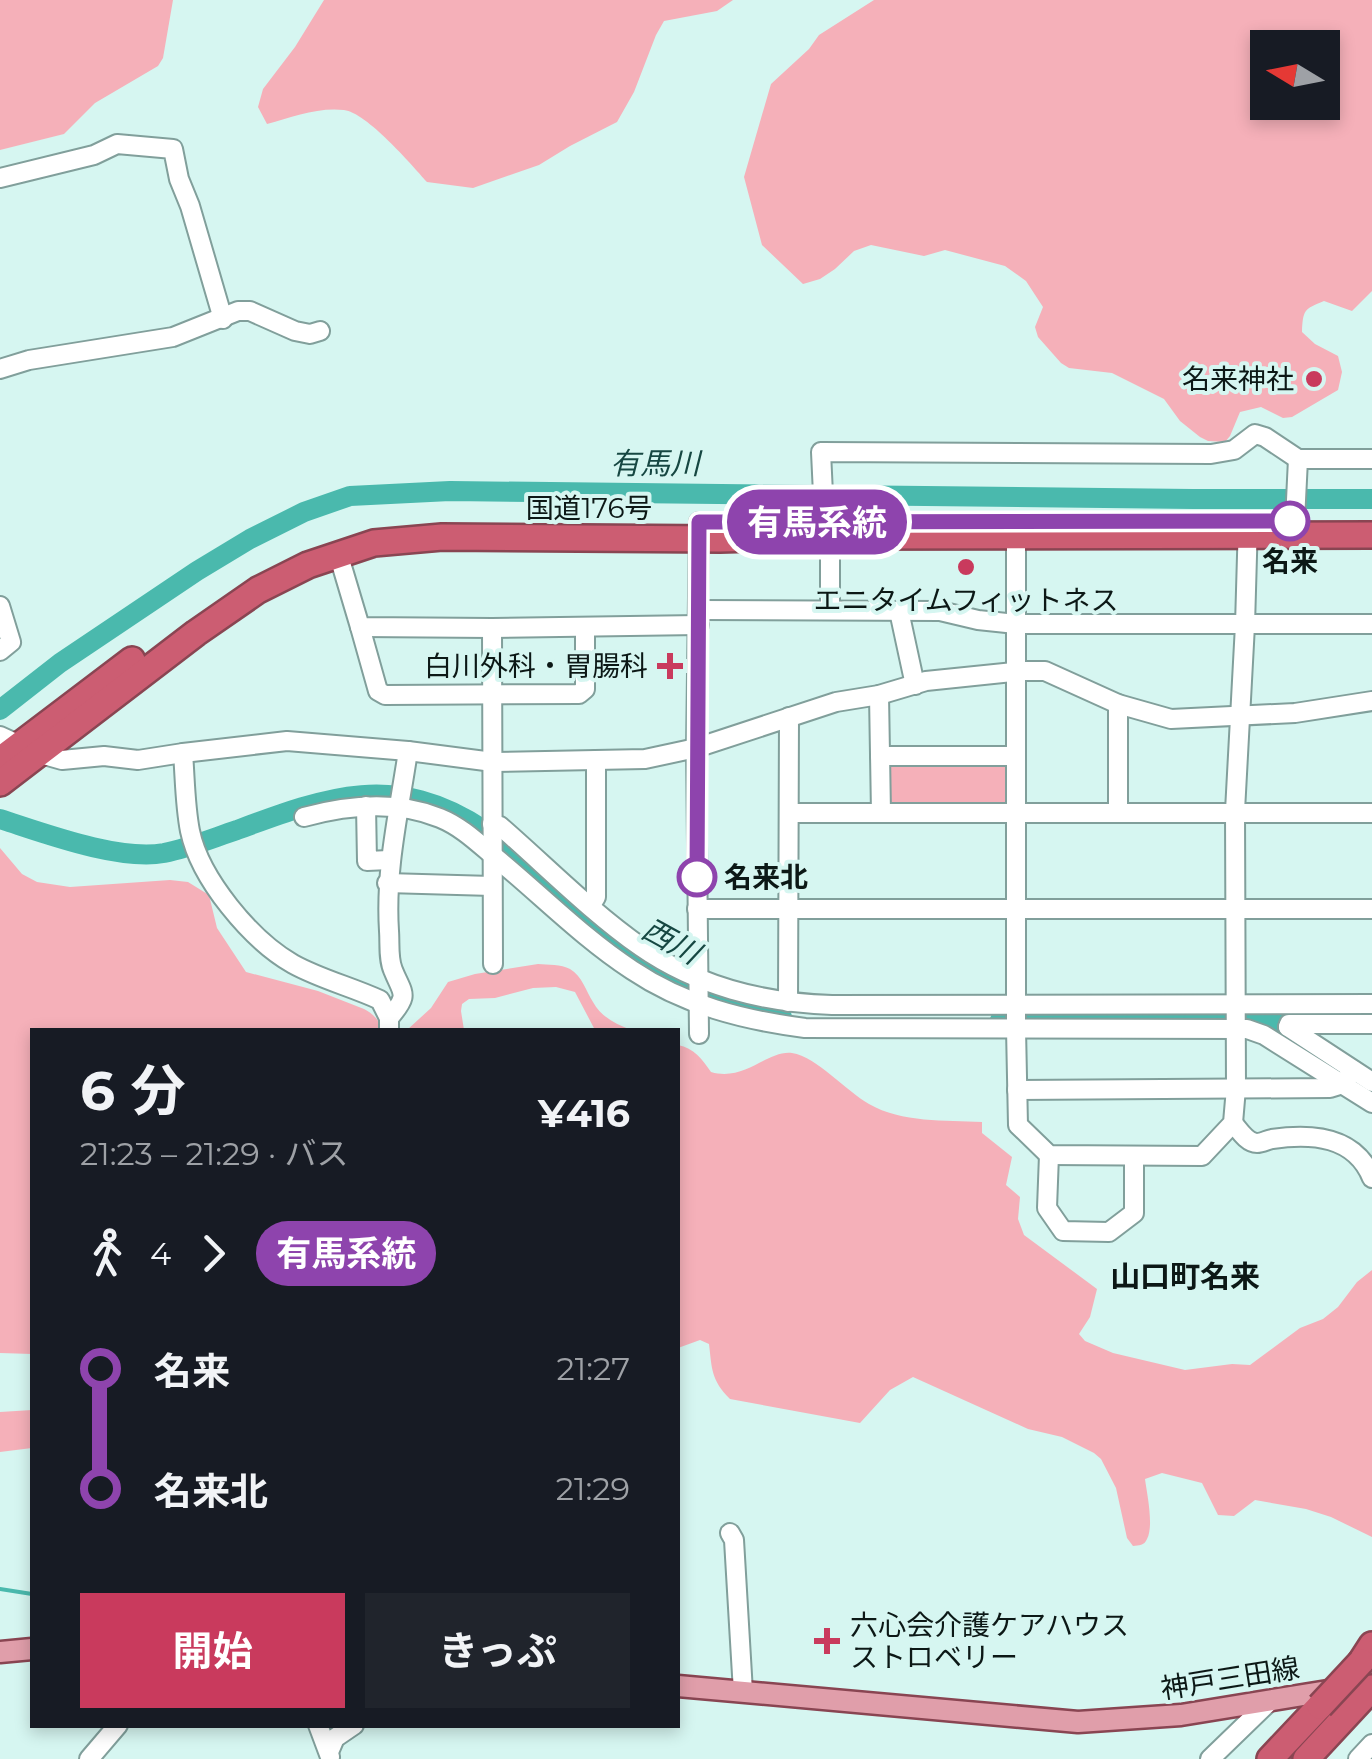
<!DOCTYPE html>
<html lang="ja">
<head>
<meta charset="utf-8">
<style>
  :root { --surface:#171b24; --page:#20242c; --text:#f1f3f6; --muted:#9ea1a6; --accent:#c93a5d }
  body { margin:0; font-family:Montserrat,"Noto Sans JP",sans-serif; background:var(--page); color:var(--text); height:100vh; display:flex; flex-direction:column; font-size:38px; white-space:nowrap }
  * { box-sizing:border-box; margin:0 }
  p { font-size:32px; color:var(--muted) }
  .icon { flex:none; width:55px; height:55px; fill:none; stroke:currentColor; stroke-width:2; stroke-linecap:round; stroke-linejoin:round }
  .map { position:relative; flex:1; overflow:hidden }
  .drawer { position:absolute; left:30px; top:1028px; width:650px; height:700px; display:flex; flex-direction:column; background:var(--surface); border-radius:0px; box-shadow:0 5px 15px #0003 }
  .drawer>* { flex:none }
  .badge { padding:0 20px; border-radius:32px; font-size:35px; line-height:65px }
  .needle { width:65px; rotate:280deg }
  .controls { position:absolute; left:1250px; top:30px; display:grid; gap:20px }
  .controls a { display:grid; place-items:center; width:90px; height:90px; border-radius:0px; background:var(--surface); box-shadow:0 5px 15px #0003; font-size:50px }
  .map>.badge { position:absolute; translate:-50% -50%; box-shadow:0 0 0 5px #fff }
  .legs { display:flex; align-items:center; gap:15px; height:110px; padding:0 50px; font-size:32px }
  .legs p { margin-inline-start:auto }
  .overview { display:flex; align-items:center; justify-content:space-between; height:170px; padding:0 50px }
  h1 { font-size:55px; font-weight:700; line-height:75px }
  .action { display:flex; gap:20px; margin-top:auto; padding:20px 50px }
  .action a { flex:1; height:115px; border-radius:0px; background:var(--accent); color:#fff; font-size:40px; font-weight:700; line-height:115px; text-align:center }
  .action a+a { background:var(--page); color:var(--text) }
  ul { padding:0 50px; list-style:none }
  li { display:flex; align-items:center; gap:35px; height:120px; font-size:38px }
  li i { display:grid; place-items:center; width:15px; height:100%; margin:0 12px; background:currentColor }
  li i::after { content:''; width:25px; height:25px; margin:-12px; border:8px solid; border-radius:50%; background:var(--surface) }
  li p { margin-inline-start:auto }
  li:first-child i { background:linear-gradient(#0000 50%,currentColor 0) }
  li:last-child i { background:linear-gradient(currentColor 50%,#0000 0) }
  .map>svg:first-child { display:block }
  .green { fill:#f5b0b9; fill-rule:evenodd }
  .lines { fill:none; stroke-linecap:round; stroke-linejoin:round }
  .stream { stroke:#4ab9ad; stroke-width:4 }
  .river { stroke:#4ab9ad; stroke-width:20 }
  .minor-casing { stroke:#819f9b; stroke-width:22 }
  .major-casing { stroke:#894552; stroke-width:25 }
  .highway-casing { stroke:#894552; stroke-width:30 }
  .minor { stroke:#fff; stroke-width:18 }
  .major { stroke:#e09eaa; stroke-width:20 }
  .highway { stroke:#cc5d72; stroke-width:25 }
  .highway-bridge-casing { stroke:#894552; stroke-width:30; stroke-linecap:butt }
  .highway-bridge { stroke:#cc5d72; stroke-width:25 }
  .line-1-casing { stroke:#fff; stroke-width:22 }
  .line-1 { stroke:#8e44ad; stroke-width:15 }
  .poi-dot { fill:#c93a5d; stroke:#d6f6f1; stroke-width:4 }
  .stop-1-dot { fill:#fff; stroke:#8e44ad; stroke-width:5 }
  .labels { text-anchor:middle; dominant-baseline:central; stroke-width:8; stroke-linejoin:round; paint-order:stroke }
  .poi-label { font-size:28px; fill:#0c1816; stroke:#d6f6f1; text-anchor:end }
  .street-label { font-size:28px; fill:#0c1816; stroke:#d6f6f1 }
  .stop-label { font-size:28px; font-weight:bold; fill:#0c1816; stroke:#d6f6f1 }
  .water-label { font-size:30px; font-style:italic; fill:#164742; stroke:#d6f6f1 }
  .neighbourhood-label { font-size:30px; font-weight:bold; fill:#0c1816; stroke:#d6f6f1 }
</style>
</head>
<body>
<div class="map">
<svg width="1372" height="1759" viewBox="0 0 1372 1759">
  <rect width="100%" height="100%" fill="#d6f6f1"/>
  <g class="green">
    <path d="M 0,0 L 173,0 L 163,58 L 158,66 L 95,103 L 64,134 L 0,150 Z"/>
    <path d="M 324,0 L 733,0 L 717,11 L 664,21 L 656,35 L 634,92 L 617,122 L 570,146 L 539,165 L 473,188 L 427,182 C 411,164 367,113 344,110 C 318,107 292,117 267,124 L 258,107 L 263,89 L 295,47 Z"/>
    <path d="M 874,0 L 1372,0 L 1372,291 L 1352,311 L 1324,301 C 1304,309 1303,310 1302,332 L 1315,344 L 1338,356 L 1342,372 L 1338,390 L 1292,417 L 1283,418 L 1261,407 L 1240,412 L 1230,436 L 1225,442 L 1208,441 L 1200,437 L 1180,421 L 1164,399 L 1112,373 L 1069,368 L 1061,363 L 1038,337 L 1035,327 L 1043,307 L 1026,281 L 1005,266 L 945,250 L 924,256 L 871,245 L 854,251 L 835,269 L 820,279 L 803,284 L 762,245 L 744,177 L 771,84 L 809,49 L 819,35 ZM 1268,48 L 1322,48 L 1322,102 L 1268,102 Z"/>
    <path d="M 889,759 L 1011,765 L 1011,805 L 888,809 Z"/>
    <path d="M 0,848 L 22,874 L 37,882 L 70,887 L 170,880 L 188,882 L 209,895 L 217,928 L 246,972 L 318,991 L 364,1009 C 372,1013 381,1021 381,1030 L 32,1030 L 32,1354 L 0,1353 Z"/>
    <path d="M 538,964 C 548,965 561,964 570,969 C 582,976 586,991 593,1002 C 601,1017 616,1024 631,1030 L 595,1030 L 575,992 L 556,987 L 533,988 L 495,998 L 469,999 L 462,1004 L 461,1011 L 464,1030 L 407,1030 L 431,1008 L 448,982 L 475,974 Z"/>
    <path d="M 678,1045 C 694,1048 702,1059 711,1072 C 745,1082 767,1050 792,1053 C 817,1057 846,1091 869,1104 C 902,1123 945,1120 982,1122 L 982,1133 L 1012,1157 L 1006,1185 L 1020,1197 L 1018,1219 L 1024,1235 L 1097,1289 L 1090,1317 L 1079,1334 L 1085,1341 L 1113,1353 L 1185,1370 L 1232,1364 L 1250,1365 L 1300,1328 L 1323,1319 L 1338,1307 L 1357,1282 L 1372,1270 L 1372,1537 L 1331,1517 L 1306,1509 L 1255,1500 L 1234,1516 L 1218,1515 L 1202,1483 L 1162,1473 L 1145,1479 C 1147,1494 1154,1526 1147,1539 C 1144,1546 1139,1545 1133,1546 L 1127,1538 L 1116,1488 L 1101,1459 L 1094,1453 L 1062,1437 L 1028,1429 L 913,1377 L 890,1390 L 860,1423 L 730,1399 C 711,1380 712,1369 709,1344 L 700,1340 L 678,1348 Z"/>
    <path d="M 32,1410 L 32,1448 L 0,1452 L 0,1412 Z"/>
  </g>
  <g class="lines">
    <path class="stream" d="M 0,1589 L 32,1594"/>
    <g class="river">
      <path d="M 0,710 L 60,663 L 197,571 L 250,539 L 304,512 L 350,496 L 450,491 L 1193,499 L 1372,499"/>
      <path d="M 0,819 C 44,833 118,861 164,853 C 189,848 213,838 237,830 C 328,796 396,771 484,830 L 622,950 L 683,985 L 715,1000 L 782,1017"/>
      <path d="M 1259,1019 L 1372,1093"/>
      <path d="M 1000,1020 L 1259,1019 L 1311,1017"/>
    </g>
    <defs>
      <g id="minor">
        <path d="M 0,178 L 94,155 L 117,144 L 173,149 L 179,179 L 190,206 L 223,319"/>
        <path d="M 0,369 L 29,360 L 173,337 L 238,311 L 250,311 L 295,331 L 310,334 L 320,331"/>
        <path d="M 1295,521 L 1298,459"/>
        <path d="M 825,536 L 821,452 L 1211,454 L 1234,450 L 1255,434 L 1265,437 L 1298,459 L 1372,459"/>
        <path d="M 1016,537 L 1016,1029 L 1018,1125 L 1049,1155 L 1202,1156 L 1233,1123 L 1236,1088 L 1235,811 L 1245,625 L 1248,521"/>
        <path d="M 338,553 L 360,627 L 492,628 L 699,625"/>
        <path d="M 0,606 L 11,642 L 0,651"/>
        <path d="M 700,610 L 940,611 L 978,620 L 1016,624 L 1372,624"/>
        <path d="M 830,610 L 830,536"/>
        <path d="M 899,611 L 915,685"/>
        <path d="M 360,627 L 378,691 L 385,695 L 579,694 L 585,689 L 585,627"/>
        <path d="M 492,628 L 493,964"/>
        <path d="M 879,695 L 881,813"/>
        <path d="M 1118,704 L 1118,813"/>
        <path d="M 0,736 L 37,753 L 62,760 L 104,756 L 138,760 L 183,753 L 287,741 L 408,751 L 493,762 L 645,759 L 696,748 L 836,702 L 879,695 L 926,681 L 1023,671 L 1045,671 L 1118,704 L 1171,719 L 1295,713 L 1372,701"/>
        <path d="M 183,753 C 185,778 185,806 190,831 C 200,879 251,940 293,964 C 320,979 352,987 380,1000 L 389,1018 L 389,1030"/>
        <path d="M 880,756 L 1015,756"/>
        <path d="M 366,806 L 367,861 L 389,860"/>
        <path d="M 789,813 L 1372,813"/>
        <path d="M 304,817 C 348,805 396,800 440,818 C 462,827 478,843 496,858 C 541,895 583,938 632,970 C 684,1005 743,1020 805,1028 L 1247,1029 L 1264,1035 L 1372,1103"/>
        <path d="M 492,824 L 500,826 C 546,866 591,912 641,947 C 697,986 765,1003 832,1005 L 1372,1004"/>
        <path d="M 387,883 L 492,886"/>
        <path d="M 591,905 L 596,897 L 596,760"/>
        <path d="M 697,909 L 1372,909"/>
        <path d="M 788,1002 L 789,717"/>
        <path d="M 389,1018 C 410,994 403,995 393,970 C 388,959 390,943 389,931 C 385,869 399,812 408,751"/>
        <path d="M 1288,1027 L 1372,1082"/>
        <path d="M 1288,1027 L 1289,1024 L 1372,1024"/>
        <path d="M 699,1034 L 696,748 L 699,522"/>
        <path d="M 1017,1090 L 1330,1088 L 1343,1084 L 1353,1070"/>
        <path d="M 1233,1123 C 1239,1130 1247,1143 1257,1143 C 1262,1143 1267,1140 1272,1139 C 1312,1133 1355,1136 1372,1178"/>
        <path d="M 1049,1155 L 1047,1208 L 1063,1231 L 1109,1232 L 1134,1213 L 1134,1156"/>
        <path d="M 730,1533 L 734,1540 L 743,1692"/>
        <path d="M 318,1725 L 330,1757"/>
        <path d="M 329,1752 L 335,1738 L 354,1725"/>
        <path d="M 89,1759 L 118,1725"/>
        <path d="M 1210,1759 L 1271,1700"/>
        <path d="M 1358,1759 L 1372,1744"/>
      </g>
      <g id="major">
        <path d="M 0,1652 L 32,1649"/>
        <path d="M 678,1686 L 1078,1722 L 1181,1715 L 1340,1689"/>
      </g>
      <g id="highway">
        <path d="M 0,760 L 132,660"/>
        <path d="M 0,783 L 196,633 L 258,590 L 308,565 L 374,543 L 442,537 L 720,539 L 825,536 L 1372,535"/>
        <path d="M 1361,1662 L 1372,1645"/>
        <path d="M 1270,1759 L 1320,1706"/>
        <path d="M 1306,1759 L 1372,1688"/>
      </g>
    </defs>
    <use href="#minor" class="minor-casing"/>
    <use href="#major" class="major-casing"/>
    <use href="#highway" class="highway-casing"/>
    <use href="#minor" class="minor"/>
    <use href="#major" class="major"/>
    <use href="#highway" class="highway"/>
    <defs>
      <path id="highway-bridge" d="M 1320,1706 L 1361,1662"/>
    </defs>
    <use href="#highway-bridge" class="highway-bridge-casing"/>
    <use href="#highway-bridge" class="highway-bridge"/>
  </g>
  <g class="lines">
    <defs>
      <path id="line-1" d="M 697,877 L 699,522 L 1290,521"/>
    </defs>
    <use href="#line-1" class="line-1-casing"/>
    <use href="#line-1" class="line-1"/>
  </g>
  <g class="poi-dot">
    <circle cx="1314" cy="379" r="10"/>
    <circle cx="966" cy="567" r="10"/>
    <path d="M665 651h10v10h10v10h-10v10h-10v-10h-10v-10h10z"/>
    <path d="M822 1626h10v10h10v10h-10v10h-10v-10h-10v-10h10z"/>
  </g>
  <g class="stop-1-dot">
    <circle cx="1290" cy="521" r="18"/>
    <circle cx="697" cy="877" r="18"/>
  </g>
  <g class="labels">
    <g class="poi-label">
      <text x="1294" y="379">名来神社</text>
      <text x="966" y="600" text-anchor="middle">エニタイムフィットネス</text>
      <text x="648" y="666">白川外科・胃腸科</text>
      <text x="850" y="1625" text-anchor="start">六心会介護ケアハウス<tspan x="850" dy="32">ストロベリー</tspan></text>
    </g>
    <g class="street-label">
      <text x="589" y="508">国道176号</text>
      <text transform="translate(1230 1678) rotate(-9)">神戸三田線</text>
    </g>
    <g class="stop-label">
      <text x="1290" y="561">名来</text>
      <text x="724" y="877" text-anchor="start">名来北</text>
    </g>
    <g class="water-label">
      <text x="655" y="463">有馬川</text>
      <text transform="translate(671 941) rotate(29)">西川</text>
    </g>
    <g class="neighbourhood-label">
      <text x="1185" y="1276">山口町名来</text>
    </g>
  </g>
</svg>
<div class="controls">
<a><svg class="needle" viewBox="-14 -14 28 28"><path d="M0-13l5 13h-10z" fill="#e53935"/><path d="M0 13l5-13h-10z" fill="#9ea1a6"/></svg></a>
</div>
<b class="badge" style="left:817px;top:522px;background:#8e44ad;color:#fff">有馬系統</b>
<section class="drawer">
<div class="overview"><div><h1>6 分</h1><p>21:23 – 21:29 · バス</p></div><b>¥416</b></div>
<div class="legs"><svg class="icon" aria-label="walk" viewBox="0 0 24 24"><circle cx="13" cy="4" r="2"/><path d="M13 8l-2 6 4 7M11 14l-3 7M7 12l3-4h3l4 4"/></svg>4<svg class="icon" aria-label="forward" viewBox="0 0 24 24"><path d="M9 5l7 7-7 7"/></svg><b class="badge" style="background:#8e44ad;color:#fff">有馬系統</b></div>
<ul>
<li><i style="color:#8e44ad"></i><b>名来</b><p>21:27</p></li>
<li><i style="color:#8e44ad"></i><b>名来北</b><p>21:29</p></li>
</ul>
<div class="action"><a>開始</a><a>きっぷ</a></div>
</section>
</div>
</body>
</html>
